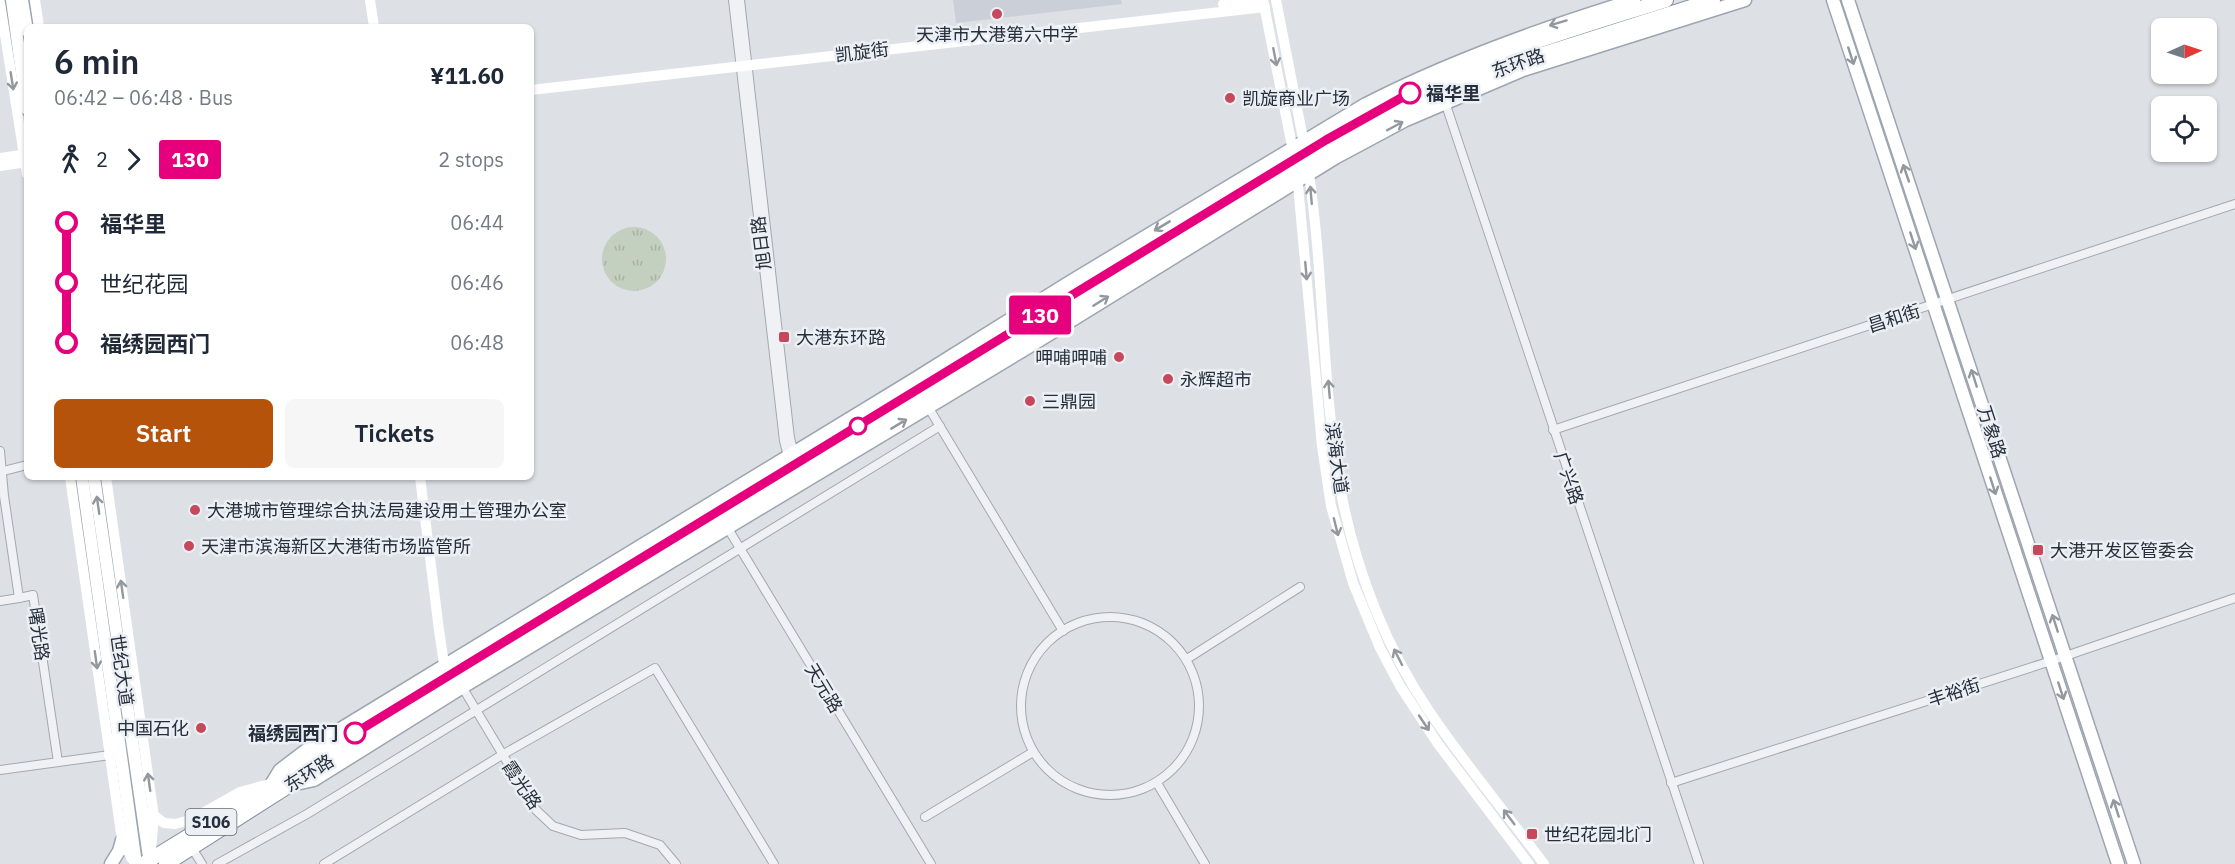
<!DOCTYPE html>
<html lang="en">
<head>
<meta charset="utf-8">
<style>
  :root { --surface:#fff; --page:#f6f6f7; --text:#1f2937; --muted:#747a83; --accent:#b45309 }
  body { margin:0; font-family:"IBM Plex Sans","Noto Sans SC",sans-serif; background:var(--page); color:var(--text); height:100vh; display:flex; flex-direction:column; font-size:22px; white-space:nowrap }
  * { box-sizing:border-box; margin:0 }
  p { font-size:20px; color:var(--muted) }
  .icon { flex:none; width:33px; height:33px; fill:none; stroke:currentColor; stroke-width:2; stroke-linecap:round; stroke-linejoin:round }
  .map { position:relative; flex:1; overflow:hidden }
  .drawer { position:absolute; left:24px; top:24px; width:510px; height:456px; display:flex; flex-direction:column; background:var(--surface); border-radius:9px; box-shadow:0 2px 4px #0004 }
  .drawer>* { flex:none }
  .badge { padding:0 12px; border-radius:4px; font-size:21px; line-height:39px }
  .needle { width:39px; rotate:87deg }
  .tools { position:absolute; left:2151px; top:18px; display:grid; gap:12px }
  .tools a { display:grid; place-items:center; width:66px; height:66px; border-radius:9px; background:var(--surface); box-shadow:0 2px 4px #0004; font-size:30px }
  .map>.badge { position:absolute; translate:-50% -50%; box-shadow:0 0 0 3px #fff }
  .legs { display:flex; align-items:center; gap:9px; height:66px; padding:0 30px; font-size:20px }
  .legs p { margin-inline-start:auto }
  .headline { display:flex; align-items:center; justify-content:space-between; height:102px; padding:0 30px }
  h1 { font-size:33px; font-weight:600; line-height:45px }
  .action { display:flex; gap:12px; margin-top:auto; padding:12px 30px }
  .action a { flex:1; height:69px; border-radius:9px; background:var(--accent); color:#fff; font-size:24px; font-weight:600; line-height:69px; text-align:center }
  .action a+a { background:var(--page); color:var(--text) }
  ul { padding:0 30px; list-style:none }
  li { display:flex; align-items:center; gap:21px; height:60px; font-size:22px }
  li i { display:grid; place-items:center; width:9px; height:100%; margin:0 8px; background:currentColor }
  li i::after { content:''; width:15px; height:15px; margin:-8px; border:4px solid; border-radius:50%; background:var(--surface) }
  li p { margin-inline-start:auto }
  li:first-child i { background:linear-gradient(#0000 50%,currentColor 0) }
  li:last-child i { background:linear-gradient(currentColor 50%,#0000 0) }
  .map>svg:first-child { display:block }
  .built { fill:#cbd0d8 }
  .grass { fill:url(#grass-tufts) }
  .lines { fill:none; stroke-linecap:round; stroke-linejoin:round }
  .street-casing { stroke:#a3a8b0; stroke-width:10 }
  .primary-casing { stroke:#9da5b1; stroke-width:15 }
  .highway-casing { stroke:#858e9c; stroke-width:16 }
  .street { stroke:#eff1f5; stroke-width:8 }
  .secondary { stroke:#fff; stroke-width:10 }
  .primary { stroke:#fff; stroke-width:12 }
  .highway { stroke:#fff; stroke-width:14 }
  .oneway { stroke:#93979e }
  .line-1-casing { stroke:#fff; stroke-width:14 }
  .line-1 { stroke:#e6007e; stroke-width:9 }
  .poi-dot { fill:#c6485c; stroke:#ecf0f4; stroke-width:2 }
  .stop-1-dot { fill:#fff; stroke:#e6007e; stroke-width:3 }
  .labels { text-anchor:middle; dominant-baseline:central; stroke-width:5; stroke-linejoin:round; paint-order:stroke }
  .shield { fill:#ecf0f4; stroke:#626973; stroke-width:1.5 }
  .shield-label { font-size:16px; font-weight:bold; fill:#272f3c }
  .poi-label { font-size:18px; fill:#272f3c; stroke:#ecf0f4; text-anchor:start }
  .street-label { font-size:18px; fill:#272f3c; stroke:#ecf0f4 }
  .stop-label { font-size:18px; font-weight:bold; fill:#272f3c; stroke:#ecf0f4; text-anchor:start }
</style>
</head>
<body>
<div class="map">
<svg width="2235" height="864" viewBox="0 0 2235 864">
  <defs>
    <pattern id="grass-tufts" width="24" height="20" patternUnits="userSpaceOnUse" patternTransform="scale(1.5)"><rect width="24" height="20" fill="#c3cfbf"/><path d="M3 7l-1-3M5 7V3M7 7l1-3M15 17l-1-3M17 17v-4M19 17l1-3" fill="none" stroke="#a8b2a5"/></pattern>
  </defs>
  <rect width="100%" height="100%" fill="#dde1e6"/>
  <path class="built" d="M 953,0 L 1121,0 L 1122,4 L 956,23 Z"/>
  <circle class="grass" cx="634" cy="259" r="32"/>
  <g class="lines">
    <defs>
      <g id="street">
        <path d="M 733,0 L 784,441 L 789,460"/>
        <path d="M 740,0 L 790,438 L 794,454"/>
        <path d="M 1444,99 L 1699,864"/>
        <path d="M 927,405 L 1063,631"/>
        <path d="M 1553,430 L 2235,204"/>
        <path d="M 0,451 L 4,496 L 19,598 L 33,595 L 58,762"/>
        <path d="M 0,472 L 27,465"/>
        <path d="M 718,512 L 931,864"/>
        <path d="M 0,601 L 19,598"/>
        <circle cx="1110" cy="706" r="89"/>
        <path d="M 1187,659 L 1300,587"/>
        <path d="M 461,685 L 536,810 L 553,826 L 581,835 L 625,833 L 660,845 L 676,864"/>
        <path d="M 0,770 L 110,755 L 113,758"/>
        <path d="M 1157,783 L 1205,864"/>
        <path d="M 1671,783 L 2051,661 L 2235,598"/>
        <path d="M 925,817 L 1033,752"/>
        <path d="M 192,848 L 202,864"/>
        <path d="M 217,864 L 307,814 L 940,426"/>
        <path d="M 324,864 L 502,755 L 655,668 L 774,864"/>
      </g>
      <g id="primary">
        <path d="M 12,0 L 27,109"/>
        <path d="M 22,0 L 27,31"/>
        <path d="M 1833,0 L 2118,864"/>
        <path d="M 1848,0 L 2134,864"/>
        <path d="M 82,477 L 136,864"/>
        <path d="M 94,477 L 150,864"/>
        <path d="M 110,755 L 117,736"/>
        <path d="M 272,783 L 280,770 L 309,748 L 913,380 L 1068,283 L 1366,104 C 1452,60 1542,28 1634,0"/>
        <path d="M 291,785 L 314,780 L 463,687 L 1022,351 L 1335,158 L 1406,120 L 1523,70 L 1745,0"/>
        <path d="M 111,864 L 119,851 L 122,840"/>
      </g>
      <g id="highway">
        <path d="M 1236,196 C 1297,159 1357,119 1421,88 C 1499,50 1584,26 1666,0"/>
        <path d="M 1113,270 L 1168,237"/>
        <path d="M 913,392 L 1071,296"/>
        <path d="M 747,494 L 820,449"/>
        <path d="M 143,864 L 595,587"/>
        <path d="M 166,864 L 290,785 L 903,409 L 1236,206 L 1378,122 L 1420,102 L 1499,68 L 1713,0"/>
      </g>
    </defs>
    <use href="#street" class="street-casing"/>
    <use href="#primary" class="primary-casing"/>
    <use href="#highway" class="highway-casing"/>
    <use href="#street" class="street"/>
    <g class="secondary">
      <path d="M 35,0 L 39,27"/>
      <path d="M 370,0 L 374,27"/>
      <path d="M 1263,0 L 1294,156"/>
      <path d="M 1276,0 L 1305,149"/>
      <path d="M 0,3 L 27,174"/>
      <path d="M 1223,4 L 1258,0"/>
      <path d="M 531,90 L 1265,7"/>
      <path d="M 0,158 L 27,154"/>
      <path d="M 0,166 L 27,162"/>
      <path d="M 1308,167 C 1325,278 1321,392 1343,502 C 1358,575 1387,649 1429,711 C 1465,764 1506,813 1544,864"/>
      <path d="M 1297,174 L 1322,446 L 1331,506 L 1353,583 L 1380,648 L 1400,686 L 1438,744 L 1529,864"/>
      <path d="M 70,477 L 122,840 L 134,863"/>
      <path d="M 106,477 L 154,817 L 151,848"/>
      <path d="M 420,477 L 439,630 L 444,664 L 448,672"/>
      <path d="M 151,813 L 164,823 L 175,824 L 190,820 L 240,792 L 269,784"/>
    </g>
    <use href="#primary" class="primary"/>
    <use href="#highway" class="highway"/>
  </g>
  <defs><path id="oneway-shaft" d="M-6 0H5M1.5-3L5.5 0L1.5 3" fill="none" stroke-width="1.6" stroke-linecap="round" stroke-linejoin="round" transform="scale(1.5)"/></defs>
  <g class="oneway">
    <use href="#oneway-shaft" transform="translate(1558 23) rotate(163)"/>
    <use href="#oneway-shaft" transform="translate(1851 56) rotate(72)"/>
    <use href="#oneway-shaft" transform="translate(1275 57) rotate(79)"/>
    <use href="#oneway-shaft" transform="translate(12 81) rotate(81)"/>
    <use href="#oneway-shaft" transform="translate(1395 126) rotate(-28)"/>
    <use href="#oneway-shaft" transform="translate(1906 173) rotate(-109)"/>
    <use href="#oneway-shaft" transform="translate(1311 195) rotate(-95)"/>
    <use href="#oneway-shaft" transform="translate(1162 226) rotate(149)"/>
    <use href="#oneway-shaft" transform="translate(1913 241) rotate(72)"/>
    <use href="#oneway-shaft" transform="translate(1306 271) rotate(85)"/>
    <use href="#oneway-shaft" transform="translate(1101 301) rotate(-32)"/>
    <use href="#oneway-shaft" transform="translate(1974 378) rotate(-108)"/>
    <use href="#oneway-shaft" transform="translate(1329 389) rotate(-95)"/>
    <use href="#oneway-shaft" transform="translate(899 424) rotate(-31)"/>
    <use href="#oneway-shaft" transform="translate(1993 486) rotate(72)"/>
    <use href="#oneway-shaft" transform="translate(98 505) rotate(-98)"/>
    <use href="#oneway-shaft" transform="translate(1336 527) rotate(76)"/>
    <use href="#oneway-shaft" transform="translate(122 589) rotate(-98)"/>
    <use href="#oneway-shaft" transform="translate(2055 623) rotate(-108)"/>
    <use href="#oneway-shaft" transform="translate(1398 657) rotate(-117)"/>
    <use href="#oneway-shaft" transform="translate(96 660) rotate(82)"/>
    <use href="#oneway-shaft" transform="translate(2061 691) rotate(72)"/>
    <use href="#oneway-shaft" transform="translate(1424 723) rotate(56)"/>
    <use href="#oneway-shaft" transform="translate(149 782) rotate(-98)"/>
    <use href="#oneway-shaft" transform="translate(2116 808) rotate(-108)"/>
    <use href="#oneway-shaft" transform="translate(1509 817) rotate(-127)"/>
  </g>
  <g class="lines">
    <defs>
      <path id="line-1" d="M 355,733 L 1326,140 L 1410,93"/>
    </defs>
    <use href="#line-1" class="line-1-casing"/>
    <use href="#line-1" class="line-1"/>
  </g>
  <g class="poi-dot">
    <circle cx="997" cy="14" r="6"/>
    <circle cx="1230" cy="98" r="6"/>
    <rect x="778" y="331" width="12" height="12" rx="3"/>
    <circle cx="1119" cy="357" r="6"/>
    <circle cx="1168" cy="379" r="6"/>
    <circle cx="1030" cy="401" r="6"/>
    <circle cx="195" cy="510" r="6"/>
    <circle cx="189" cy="546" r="6"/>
    <rect x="2032" y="544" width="12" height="12" rx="3"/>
    <circle cx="201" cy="728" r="6"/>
    <rect x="1526" y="828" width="12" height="12" rx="3"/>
  </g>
  <g class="stop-1-dot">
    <circle cx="1410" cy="93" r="10"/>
    <circle cx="858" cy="426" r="8"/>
    <circle cx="355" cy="733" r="10"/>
  </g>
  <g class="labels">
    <rect class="shield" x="185.5" y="809" width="51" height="26" rx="4.5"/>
    <g class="shield-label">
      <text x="211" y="822">S106</text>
    </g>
    <g class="poi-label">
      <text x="997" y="34" text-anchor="middle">天津市大港第六中学</text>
      <text x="1242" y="98">凯旋商业广场</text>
      <text x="796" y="337">大港东环路</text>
      <text x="1107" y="357" text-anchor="end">呷哺呷哺</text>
      <text x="1180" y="379">永辉超市</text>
      <text x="1042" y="401">三鼎园</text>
      <text x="207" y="510">大港城市管理综合执法局建设用土管理办公室</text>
      <text x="201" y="546">天津市滨海新区大港街市场监管所</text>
      <text x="2050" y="550">大港开发区管委会</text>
      <text x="189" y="728" text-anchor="end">中国石化</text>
      <text x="1544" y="834">世纪花园北门</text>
    </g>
    <g class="street-label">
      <text transform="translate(862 52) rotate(-7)">凯旋街</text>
      <text transform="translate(1518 63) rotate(-19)">东环路</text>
      <text transform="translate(761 243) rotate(-97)">旭日路</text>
      <text transform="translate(1894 318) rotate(-18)">昌和街</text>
      <text transform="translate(1992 432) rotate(72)">万象路</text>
      <text transform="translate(1337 458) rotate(82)">滨海大道</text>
      <text transform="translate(1569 478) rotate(71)">广兴路</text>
      <text transform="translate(39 634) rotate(82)">曙光路</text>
      <text transform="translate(122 670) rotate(82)">世纪大道</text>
      <text transform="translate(824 688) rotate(59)">天元路</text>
      <text transform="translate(1954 692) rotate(-18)">丰裕街</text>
      <text transform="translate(309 773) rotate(-32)">东环路</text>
      <text transform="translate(522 785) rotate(56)">霞光路</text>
    </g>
    <g class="stop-label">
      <text x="1426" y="93">福华里</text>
      <text x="338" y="733" text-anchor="end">福绣园西门</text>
    </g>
  </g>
</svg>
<div class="tools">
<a><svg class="needle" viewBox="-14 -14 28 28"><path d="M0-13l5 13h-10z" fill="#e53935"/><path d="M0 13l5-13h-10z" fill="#747a83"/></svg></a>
<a><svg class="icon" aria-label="locate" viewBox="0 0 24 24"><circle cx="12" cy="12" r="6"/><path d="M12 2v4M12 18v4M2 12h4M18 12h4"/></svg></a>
</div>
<b class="badge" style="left:1040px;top:315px;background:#e6007e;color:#fff">130</b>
<section class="drawer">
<div class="headline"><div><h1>6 min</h1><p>06:42 – 06:48 · Bus</p></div><b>¥11.60</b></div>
<div class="legs"><svg class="icon" aria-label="walk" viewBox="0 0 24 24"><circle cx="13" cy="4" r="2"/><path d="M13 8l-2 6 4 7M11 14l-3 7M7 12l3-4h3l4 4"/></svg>2<svg class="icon" aria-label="forward" viewBox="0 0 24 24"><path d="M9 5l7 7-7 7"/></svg><b class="badge" style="background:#e6007e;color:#fff">130</b><p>2 stops</p></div>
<ul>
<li><i style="color:#e6007e"></i><b>福华里</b><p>06:44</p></li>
<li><i style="color:#e6007e"></i><span>世纪花园</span><p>06:46</p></li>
<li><i style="color:#e6007e"></i><b>福绣园西门</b><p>06:48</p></li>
</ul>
<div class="action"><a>Start</a><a>Tickets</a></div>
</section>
</div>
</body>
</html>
